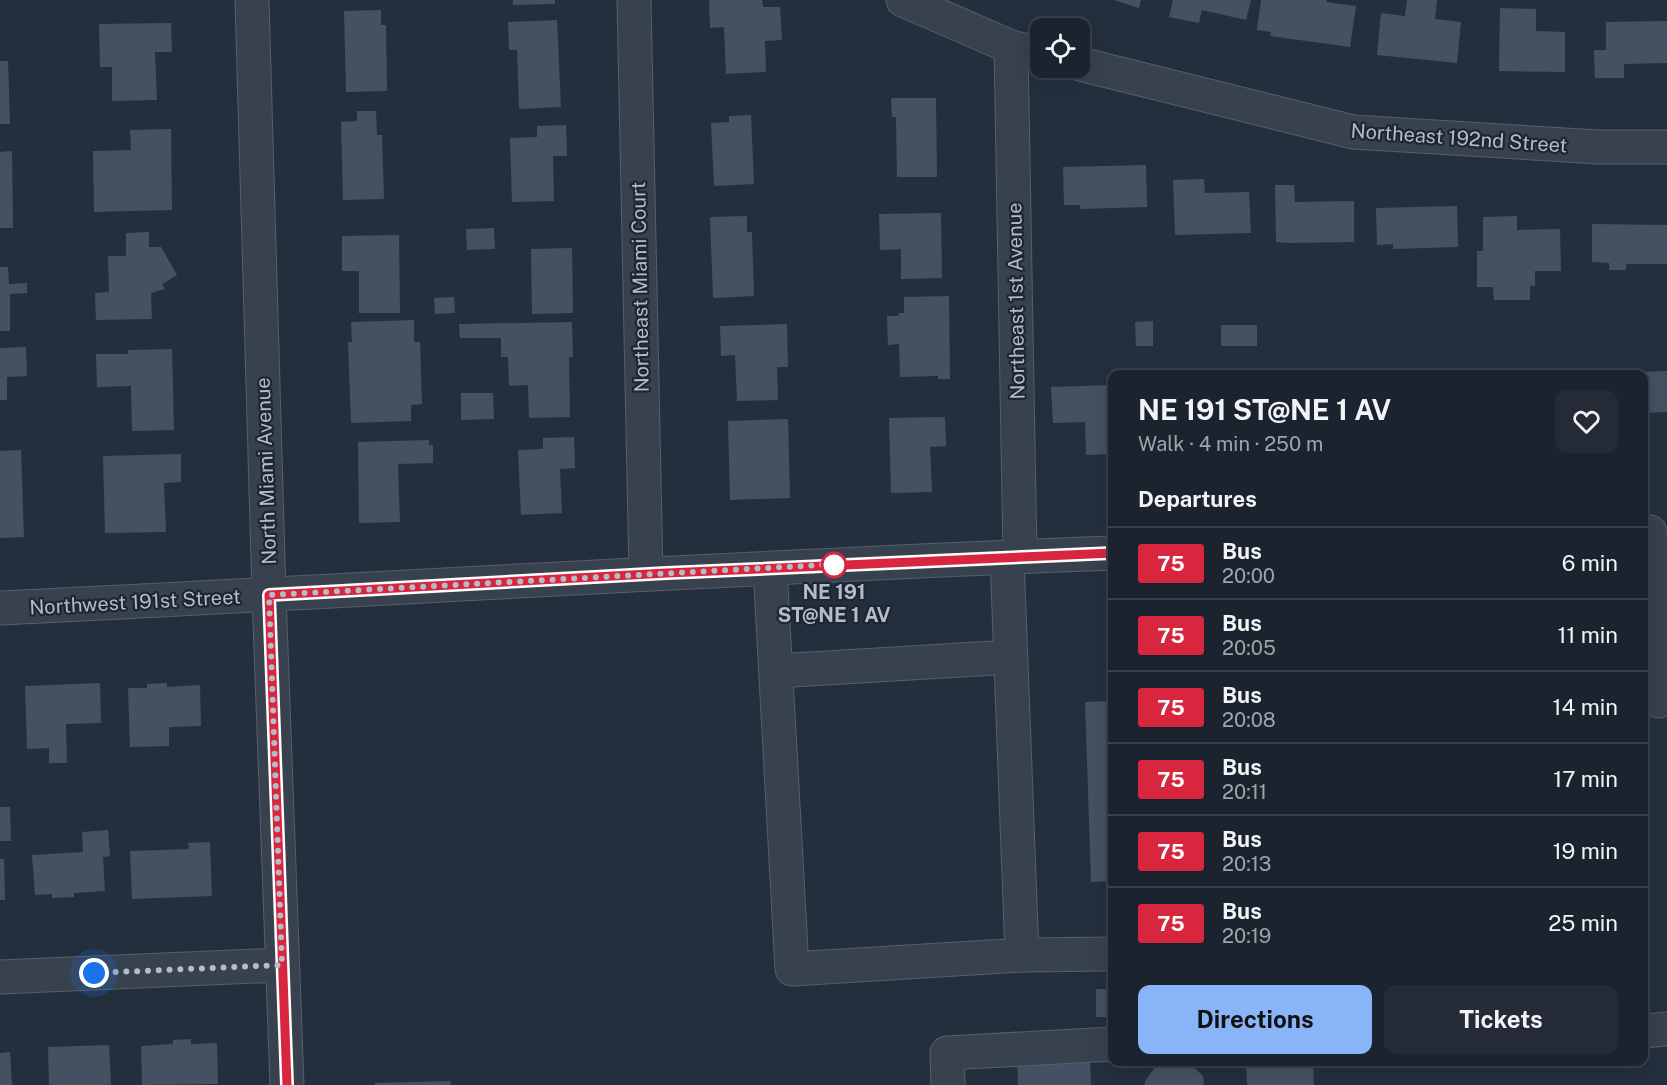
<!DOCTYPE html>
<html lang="en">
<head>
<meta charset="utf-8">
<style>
  :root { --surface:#1b232e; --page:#242b36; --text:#f1f3f6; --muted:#a0a4aa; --line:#39404a; --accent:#8ab4f8 }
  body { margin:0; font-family:"Public Sans",sans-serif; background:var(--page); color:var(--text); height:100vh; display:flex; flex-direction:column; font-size:22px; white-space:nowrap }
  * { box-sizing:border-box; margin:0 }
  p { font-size:20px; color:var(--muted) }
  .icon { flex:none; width:33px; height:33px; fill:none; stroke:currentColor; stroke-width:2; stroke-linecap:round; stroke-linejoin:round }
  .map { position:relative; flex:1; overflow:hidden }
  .side { position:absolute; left:1108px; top:370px; width:540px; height:696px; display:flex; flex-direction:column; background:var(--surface); border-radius:12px; box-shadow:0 6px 24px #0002,0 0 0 2px var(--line) }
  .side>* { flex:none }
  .badge { padding:0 12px; border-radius:4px; font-size:21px; line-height:39px }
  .fabs { position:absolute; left:1030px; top:18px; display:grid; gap:12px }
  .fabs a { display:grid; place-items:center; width:60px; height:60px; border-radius:12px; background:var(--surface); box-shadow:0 6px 24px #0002,0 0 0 2px var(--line); font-size:30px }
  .you { position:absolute; width:30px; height:30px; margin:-15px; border:4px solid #fff; border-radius:50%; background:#1a73e8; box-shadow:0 0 0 9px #1a73e833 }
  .map>.badge { position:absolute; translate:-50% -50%; box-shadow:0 0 0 3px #fff }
  h2 { padding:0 30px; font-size:22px; line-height:54px }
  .round { display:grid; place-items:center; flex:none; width:63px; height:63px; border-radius:12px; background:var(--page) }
  .head { display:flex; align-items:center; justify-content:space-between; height:102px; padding:0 30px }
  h1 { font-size:28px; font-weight:700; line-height:45px }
  .button { display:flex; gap:12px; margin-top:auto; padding:12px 30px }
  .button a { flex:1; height:69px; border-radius:12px; background:var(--accent); color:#111; font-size:24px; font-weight:700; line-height:69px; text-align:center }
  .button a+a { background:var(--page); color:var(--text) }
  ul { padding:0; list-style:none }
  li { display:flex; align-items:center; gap:18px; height:72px; padding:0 30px; border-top:2px solid var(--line) }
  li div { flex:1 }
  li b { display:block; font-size:22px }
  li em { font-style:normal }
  li .badge { min-width:66px; font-weight:700; text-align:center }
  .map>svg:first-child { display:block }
  .building { fill:#455162 }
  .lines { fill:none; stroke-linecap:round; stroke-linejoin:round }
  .minor-casing { stroke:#565f6c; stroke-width:35 }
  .minor { stroke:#38414e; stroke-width:33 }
  .line-casing { stroke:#fff; stroke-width:14 }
  .line { stroke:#d7263d; stroke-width:9 }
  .walk { stroke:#b4bcc9; stroke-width:6; stroke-dasharray:0 10.8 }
  .stop-dot { fill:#fff; stroke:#d7263d; stroke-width:3 }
  .labels { text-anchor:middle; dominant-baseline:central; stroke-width:4.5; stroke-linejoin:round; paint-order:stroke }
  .street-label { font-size:20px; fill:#b4bcc9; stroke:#1d2633 }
  .stop-label { font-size:20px; font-weight:bold; fill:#b4bcc9; stroke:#1d2633 }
</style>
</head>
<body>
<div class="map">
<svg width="1667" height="1085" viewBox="0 0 1667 1085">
  <rect width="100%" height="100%" fill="#242f3e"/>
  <g class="building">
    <path d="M 513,0 L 555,0 L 555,4 L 513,5 Z"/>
    <path d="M 709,0 L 762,0 L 763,7 L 780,7 L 782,40 L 765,41 L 766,72 L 726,74 L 724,27 L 710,28 Z"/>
    <path d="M 1114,0 L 1141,0 L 1139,8 Z"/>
    <path d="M 1173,0 L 1251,0 L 1246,20 L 1202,10 L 1199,23 L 1169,17 Z"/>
    <path d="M 1261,0 L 1327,0 L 1326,2 L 1356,6 L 1350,47 L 1270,36 L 1271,32 L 1257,30 Z"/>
    <path d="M 1407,0 L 1437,0 L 1435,19 L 1461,22 L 1457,63 L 1377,55 L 1381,13 L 1405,16 Z"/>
    <path d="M 1500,8 L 1536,9 L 1536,31 L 1565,32 L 1565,72 L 1499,71 Z"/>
    <path d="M 381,10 L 381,25 L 386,25 L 387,91 L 346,92 L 344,11 Z"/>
    <path d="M 557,20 L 561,107 L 519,109 L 517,50 L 509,50 L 508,22 Z"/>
    <path d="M 1667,21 L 1667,63 L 1624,64 L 1624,78 L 1595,78 L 1594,50 L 1606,50 L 1606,22 Z"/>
    <path d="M 171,23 L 172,52 L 155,52 L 157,100 L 112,101 L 112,67 L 100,67 L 99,24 Z"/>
    <path d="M 0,61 L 8,61 L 10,124 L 0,124 Z"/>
    <path d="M 891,98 L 936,98 L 937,177 L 897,177 L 896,117 L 892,117 Z"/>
    <path d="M 357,111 L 376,111 L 377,135 L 382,135 L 384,199 L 343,200 L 341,122 L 357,121 Z"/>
    <path d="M 751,115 L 754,184 L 714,186 L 711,123 L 729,122 L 729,116 Z"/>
    <path d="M 566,125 L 567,156 L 553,156 L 554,201 L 512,202 L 510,138 L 537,137 L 537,126 Z"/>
    <path d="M 171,129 L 172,210 L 94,212 L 93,151 L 131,150 L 130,130 Z"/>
    <path d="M 12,151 L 13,228 L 0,228 L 0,152 Z"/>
    <path d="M 1146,165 L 1147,207 L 1080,209 L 1080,205 L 1064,205 L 1063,167 Z"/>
    <path d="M 1204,179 L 1205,193 L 1249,192 L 1251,233 L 1175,235 L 1173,180 Z"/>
    <path d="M 1275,185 L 1294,185 L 1295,202 L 1354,201 L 1354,242 L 1290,243 L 1276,242 Z"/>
    <path d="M 1457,206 L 1458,247 L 1393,249 L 1393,244 L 1377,245 L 1376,208 Z"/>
    <path d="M 941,213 L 942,278 L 901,279 L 901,249 L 880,250 L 879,214 Z"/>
    <path d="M 747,216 L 747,232 L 752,232 L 754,296 L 713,298 L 710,217 Z"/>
    <path d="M 1517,216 L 1517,230 L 1560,229 L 1561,271 L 1535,271 L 1535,286 L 1530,286 L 1530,300 L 1494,300 L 1493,287 L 1477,287 L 1477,251 L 1483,251 L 1483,217 Z"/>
    <path d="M 1592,224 L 1667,225 L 1667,264 L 1626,264 L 1626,270 L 1609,270 L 1609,263 L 1592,262 Z"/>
    <path d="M 494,228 L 495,249 L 467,250 L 466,229 Z"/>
    <path d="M 149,232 L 149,247 L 161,247 L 177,275 L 162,284 L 165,289 L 151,293 L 152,319 L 96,320 L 95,293 L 109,292 L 108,256 L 126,256 L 126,233 Z"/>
    <path d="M 399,235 L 400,313 L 359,313 L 359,271 L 342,271 L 342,236 Z"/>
    <path d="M 572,248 L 573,313 L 532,314 L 531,249 Z"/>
    <path d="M 0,267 L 8,267 L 9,284 L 27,283 L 27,293 L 10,294 L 10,331 L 0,331 Z"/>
    <path d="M 949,296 L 950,379 L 938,379 L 938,376 L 900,377 L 899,344 L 888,345 L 887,316 L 899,316 L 899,313 L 904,313 L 904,297 Z"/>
    <path d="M 454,297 L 455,313 L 435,314 L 434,298 Z"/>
    <path d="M 414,320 L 414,342 L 420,342 L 422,404 L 411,405 L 411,421 L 351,423 L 348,342 L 352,342 L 351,322 Z"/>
    <path d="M 1153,321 L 1153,346 L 1136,346 L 1135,322 Z"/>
    <path d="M 572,322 L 573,357 L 569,357 L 570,417 L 529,418 L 528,385 L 509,386 L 508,357 L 501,357 L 501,338 L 460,338 L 459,324 Z"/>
    <path d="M 787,324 L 788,367 L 777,367 L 778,400 L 737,401 L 735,355 L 721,356 L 720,326 Z"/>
    <rect x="1221" y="325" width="36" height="21"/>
    <path d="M 26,347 L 27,376 L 7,377 L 7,400 L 0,400 L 0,348 Z"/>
    <path d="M 172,349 L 174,430 L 132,431 L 131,386 L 97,387 L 96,354 L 128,354 L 128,350 Z"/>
    <path d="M 1667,371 L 1667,412 L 1644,413 L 1644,375 L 1620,375 L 1620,373 Z"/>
    <path d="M 1113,385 L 1113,454 L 1086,455 L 1085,422 L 1053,423 L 1051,387 Z"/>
    <path d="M 461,393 L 493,393 L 494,419 L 461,420 Z"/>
    <path d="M 945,417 L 946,446 L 930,447 L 932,492 L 891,493 L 889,418 Z"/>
    <path d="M 788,419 L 790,498 L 730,500 L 728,421 Z"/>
    <path d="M 574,437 L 575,468 L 560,469 L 562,513 L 521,515 L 518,450 L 543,449 L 543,438 Z"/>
    <path d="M 429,440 L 429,445 L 433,445 L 433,463 L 398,464 L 400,522 L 359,523 L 358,442 Z"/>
    <path d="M 21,450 L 24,537 L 0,538 L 0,451 Z"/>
    <path d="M 181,454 L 181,482 L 164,483 L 166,532 L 105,533 L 103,456 Z"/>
    <path d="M 100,683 L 101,723 L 66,724 L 67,763 L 49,763 L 49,748 L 27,749 L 25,686 Z"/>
    <path d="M 167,683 L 167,687 L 200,685 L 201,726 L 169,727 L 169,746 L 130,747 L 128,688 L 147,688 L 147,684 Z"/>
    <path d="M 1113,701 L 1113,881 L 1091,882 L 1085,702 Z"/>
    <path d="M 0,807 L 10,807 L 11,841 L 0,841 Z"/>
    <path d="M 108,830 L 110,856 L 103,857 L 105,891 L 74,893 L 74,897 L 52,898 L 52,894 L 35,895 L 32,855 L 83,852 L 82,832 Z"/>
    <path d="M 210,842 L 212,896 L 132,899 L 130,851 L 189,849 L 188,843 Z"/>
    <path d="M 0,859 L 4,859 L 5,900 L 0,900 Z"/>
    <rect x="1096" y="989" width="17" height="28"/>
    <path d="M 191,1039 L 191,1044 L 217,1043 L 218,1084 L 142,1085 L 141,1046 L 173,1044 L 173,1040 Z"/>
    <path d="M 109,1045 L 111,1085 L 49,1085 L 48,1047 Z"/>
    <path d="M 10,1052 L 12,1085 L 0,1085 L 0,1053 Z"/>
    <path d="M 1090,1057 L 1091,1085 L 1018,1085 L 1017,1060 Z"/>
    <path d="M 1159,1062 L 1188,1062 L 1203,1076 L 1204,1085 L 1145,1085 L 1145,1081 Z"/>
    <path d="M 1246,1062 L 1313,1062 L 1314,1085 L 1247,1085 Z"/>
    <path d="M 450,1081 L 451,1085 L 375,1085 L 375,1083 Z"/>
  </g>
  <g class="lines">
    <defs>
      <g id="minor">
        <path d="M 252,0 L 269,595 L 287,1085"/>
        <path d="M 634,0 L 646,574"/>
        <path d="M 903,0 L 1011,47 L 1041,54"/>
        <path d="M 1011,47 L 1020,556"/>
        <path d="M 1080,64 L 1353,132 L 1598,147 L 1667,147"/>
        <path d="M 1650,532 L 1659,701"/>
        <path d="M 1007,557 L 1022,955"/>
        <path d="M 770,568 L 792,969 L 1022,955 L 1113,954"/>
        <path d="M 0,608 C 371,590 742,567 1113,553"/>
        <path d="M 776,671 L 1011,657"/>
        <path d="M 0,977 L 282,965"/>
        <path d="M 1644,1031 L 1667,1029"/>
        <path d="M 948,1085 L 947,1053 L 1113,1044"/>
      </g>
    </defs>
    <use href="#minor" class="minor-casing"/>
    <use href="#minor" class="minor"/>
  </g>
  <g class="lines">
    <defs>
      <path id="line" d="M 287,1085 L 269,595 L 667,573 L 1113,553"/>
    </defs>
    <use href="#line" class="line-casing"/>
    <use href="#line" class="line"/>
    <path class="walk" d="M 94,973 L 282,965 L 269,595 L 841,564 L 834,565"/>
  </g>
  <circle class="stop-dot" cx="834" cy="565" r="12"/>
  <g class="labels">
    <g class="street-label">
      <text transform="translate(1459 138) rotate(4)">Northeast 192nd Street</text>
      <text transform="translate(640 287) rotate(-91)">Northeast Miami Court</text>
      <text transform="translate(1016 301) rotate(-91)">Northeast 1st Avenue</text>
      <text transform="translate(266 471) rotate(-92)">North Miami Avenue</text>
      <text transform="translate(135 602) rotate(-3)">Northwest 191st Street</text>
    </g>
    <g class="stop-label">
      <text x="834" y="592">NE 191<tspan x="834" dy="23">ST@NE 1 AV</tspan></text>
    </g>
  </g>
</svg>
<div class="fabs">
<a><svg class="icon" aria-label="locate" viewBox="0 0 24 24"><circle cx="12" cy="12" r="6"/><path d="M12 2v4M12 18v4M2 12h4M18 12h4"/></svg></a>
</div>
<div class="you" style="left:94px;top:973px"></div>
<section class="side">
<div class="head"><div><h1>NE 191 ST@NE 1 AV</h1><p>Walk · 4 min · 250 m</p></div><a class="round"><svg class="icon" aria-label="heart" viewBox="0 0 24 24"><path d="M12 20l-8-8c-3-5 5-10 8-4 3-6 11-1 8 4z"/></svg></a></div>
<h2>Departures</h2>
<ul>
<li><span class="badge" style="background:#d7263d;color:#fff">75</span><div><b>Bus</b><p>20:00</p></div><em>6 min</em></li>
<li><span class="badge" style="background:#d7263d;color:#fff">75</span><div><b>Bus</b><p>20:05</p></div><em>11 min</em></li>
<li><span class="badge" style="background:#d7263d;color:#fff">75</span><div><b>Bus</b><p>20:08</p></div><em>14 min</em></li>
<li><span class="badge" style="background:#d7263d;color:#fff">75</span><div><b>Bus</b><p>20:11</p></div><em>17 min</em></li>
<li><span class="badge" style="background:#d7263d;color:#fff">75</span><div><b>Bus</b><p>20:13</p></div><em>19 min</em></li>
<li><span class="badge" style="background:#d7263d;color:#fff">75</span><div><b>Bus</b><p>20:19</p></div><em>25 min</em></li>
</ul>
<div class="button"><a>Directions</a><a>Tickets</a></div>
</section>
</div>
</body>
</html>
